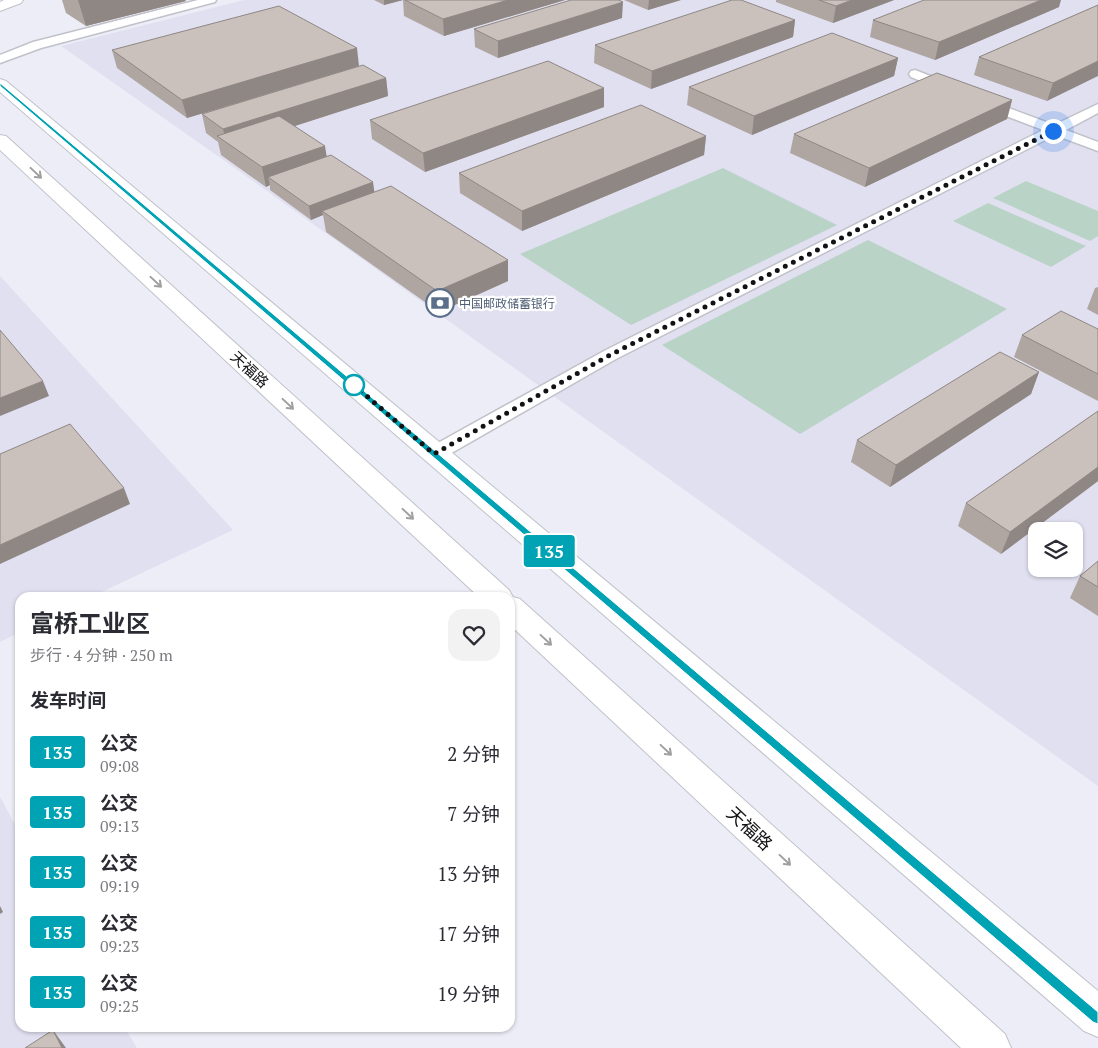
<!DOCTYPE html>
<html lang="zh">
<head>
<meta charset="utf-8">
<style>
  :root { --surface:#fff; --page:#f2f2f3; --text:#2b2b33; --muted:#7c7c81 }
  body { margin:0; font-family:"PT Serif","Noto Sans SC",serif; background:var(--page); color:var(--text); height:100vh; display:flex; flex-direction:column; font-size:19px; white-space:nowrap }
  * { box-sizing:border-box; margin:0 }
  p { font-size:16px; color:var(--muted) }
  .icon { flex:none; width:28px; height:28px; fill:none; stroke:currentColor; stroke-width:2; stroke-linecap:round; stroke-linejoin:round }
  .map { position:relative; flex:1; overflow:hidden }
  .panel { position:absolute; left:15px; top:592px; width:500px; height:440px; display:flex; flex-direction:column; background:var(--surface); border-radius:15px; box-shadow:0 1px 4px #0004 }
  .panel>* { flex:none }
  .badge { padding:0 10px; border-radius:4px; font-size:18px; line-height:32px }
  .tools { position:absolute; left:1028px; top:522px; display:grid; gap:10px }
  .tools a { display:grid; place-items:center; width:55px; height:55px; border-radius:10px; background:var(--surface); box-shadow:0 1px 4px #0004; font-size:25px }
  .you { position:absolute; width:25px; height:25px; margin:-12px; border:4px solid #fff; border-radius:50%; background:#1a73e8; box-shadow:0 0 0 8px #1a73e833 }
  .map>.badge { position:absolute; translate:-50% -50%; box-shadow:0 0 0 2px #fff }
  h2 { padding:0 15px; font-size:19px; line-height:45px }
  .round { display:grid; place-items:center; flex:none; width:52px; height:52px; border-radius:15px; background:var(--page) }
  .summary { display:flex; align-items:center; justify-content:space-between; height:85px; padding:0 15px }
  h1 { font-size:24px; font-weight:700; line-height:38px }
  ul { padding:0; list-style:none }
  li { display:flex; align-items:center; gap:15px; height:60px; padding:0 15px }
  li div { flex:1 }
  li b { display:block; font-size:19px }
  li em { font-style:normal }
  li .badge { min-width:55px; font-weight:700; text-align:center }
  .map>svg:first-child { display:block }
  .built { fill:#e1e0f1; fill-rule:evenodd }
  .green { fill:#b9d3c6 }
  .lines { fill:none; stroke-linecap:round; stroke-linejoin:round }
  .service-casing { stroke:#c1c1ca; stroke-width:3 }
  .primary-casing { stroke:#c1c1ca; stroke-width:2 }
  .service { fill:#fff; fill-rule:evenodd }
  .primary { fill:#fff; fill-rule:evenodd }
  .wall { fill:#afa6a2 }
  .shaded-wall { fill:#8e8784 }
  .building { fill:#cbc1bc; stroke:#8e8784 }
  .oneway { stroke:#a0a0a1 }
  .line { fill:#00a3b4; stroke:#fff }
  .walk { stroke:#121215; stroke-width:5; stroke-dasharray:0 9 }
  .stop-dot { fill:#fff; stroke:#00a3b4; stroke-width:2.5 }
  .labels { text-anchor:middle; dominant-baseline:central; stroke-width:4.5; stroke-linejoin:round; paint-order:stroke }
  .far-service-label { font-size:12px; fill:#4e5e75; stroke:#fff; text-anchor:start }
  .street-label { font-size:15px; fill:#121215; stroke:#fff }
  .near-street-label { font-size:18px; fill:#121215; stroke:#fff }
</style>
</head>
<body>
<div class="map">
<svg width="1098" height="1048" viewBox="0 0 1098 1048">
  <rect width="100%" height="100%" fill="#ededf7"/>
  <g class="built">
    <path d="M 244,0 L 1098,0 L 1098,786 L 232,166 L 61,46 ZM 1036,531 L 1074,531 L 1074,569 L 1036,569 Z"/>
    <path d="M 0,276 L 233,530 L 91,597 L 20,598 L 20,632 L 0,642 Z"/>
    <path d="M 0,797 L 20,834 L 20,1028 L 125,1028 L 137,1048 L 0,1048 Z"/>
  </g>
  <g class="green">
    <path d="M 723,168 L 837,225 L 631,325 L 520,254 Z"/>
    <path d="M 1026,181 L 1098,211 L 1098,236 L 1090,241 L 993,198 Z"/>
    <path d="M 988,203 L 1086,246 L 1051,267 L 953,221 Z"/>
    <path d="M 868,240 L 1007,309 L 800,434 L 662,345 Z"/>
  </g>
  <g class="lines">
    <defs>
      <g id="service">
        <path d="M 198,0 L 216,0 L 215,2 L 41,48 L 0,63 L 0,55 L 33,42 Z"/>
        <path d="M 915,70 L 956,86 L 958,89 L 956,92 L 948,92 L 911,77 L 909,74 L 911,71 Z"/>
        <path d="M 982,98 L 1054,125 L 1098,104 L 1098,113 L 1066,130 L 1098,142 L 1098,151 L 1055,135 L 616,359 L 441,459 L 434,460 L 427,459 L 424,454 L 427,449 L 604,351 L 1043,130 L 977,105 L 976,102 Z"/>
      </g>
      <g id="primary">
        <path d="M 4,0 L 23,0 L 21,3 L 0,11 L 0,2 Z"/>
        <path d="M 0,79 L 6,81 L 1098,991 L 1098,1037 L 1084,1031 L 0,92 Z"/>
        <path d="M 0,135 L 6,136 L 509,590 L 513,597 L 520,599 L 1005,1034 L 1011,1048 L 961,1048 L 510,625 L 510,598 L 480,598 L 0,150 Z"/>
      </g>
    </defs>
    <use href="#service" class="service-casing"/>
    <use href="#primary" class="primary-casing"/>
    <use href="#service" class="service"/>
    <use href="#primary" class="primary"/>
  </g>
  <g class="wall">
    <path d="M 62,0 L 185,0 L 186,1 L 86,26 L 66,13 Z"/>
    <path d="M 374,0 L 565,0 L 444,36 L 404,16 L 403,0 L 384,5 Z"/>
    <path d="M 624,0 L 681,0 L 648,10 Z"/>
    <path d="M 776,0 L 894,0 L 833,23 L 776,2 Z"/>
    <path d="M 1098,5 L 1047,101 L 974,75 L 979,57 Z"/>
    <path d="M 1059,7 L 935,60 L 870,37 L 873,20 Z"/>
    <path d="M 622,18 L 498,58 L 475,47 L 474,29 Z"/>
    <path d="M 795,20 L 793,37 L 651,89 L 594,63 L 595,45 Z"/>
    <path d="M 112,50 L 359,66 L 187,118 L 117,68 Z"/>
    <path d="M 898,58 L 894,76 L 752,135 L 687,105 L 689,87 Z"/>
    <path d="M 386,78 L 388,96 L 295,126 L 327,156 L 374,192 L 508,281 L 439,312 L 326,232 L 323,215 L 311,220 L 270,190 L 270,185 L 266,187 L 221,155 L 218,142 L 206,133 L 202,114 Z"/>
    <path d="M 604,88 L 604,107 L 425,172 L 372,139 L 370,120 Z"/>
    <path d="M 1012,100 L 1007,119 L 865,187 L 790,153 L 794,134 Z"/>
    <path d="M 706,136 L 704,155 L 522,231 L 460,193 L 459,173 Z"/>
    <path d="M 1098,287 L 1098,315 L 1087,309 L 1095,288 Z"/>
    <path d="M 1098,329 L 1098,401 L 1014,357 L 1022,335 Z"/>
    <path d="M 1039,372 L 1031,394 L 890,487 L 851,462 L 857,440 Z"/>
    <path d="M 1098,411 L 1098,481 L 1001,554 L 958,526 L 966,503 Z"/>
    <path d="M 1098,561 L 1098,616 L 1070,598 L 1080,576 Z"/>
  </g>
  <g class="shaded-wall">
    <path d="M 78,0 L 185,0 L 186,1 L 86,26 Z"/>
    <path d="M 384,0 L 403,0 L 384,5 Z"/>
    <path d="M 508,0 L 565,0 L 444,36 L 443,19 Z"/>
    <path d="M 649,0 L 681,0 L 648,10 Z"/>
    <path d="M 852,0 L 894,0 L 833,23 L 836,6 Z"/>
    <path d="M 1041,0 L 1061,0 L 1059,7 L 935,60 L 939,42 Z"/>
    <path d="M 623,2 L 622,18 L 498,58 L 498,41 Z"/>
    <path d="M 795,20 L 793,37 L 651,89 L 652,71 Z"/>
    <path d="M 357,48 L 359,66 L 187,118 L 182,100 Z"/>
    <path d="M 898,58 L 894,76 L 752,135 L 754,116 Z"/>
    <path d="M 1098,61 L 1098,76 L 1047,101 L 1053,83 Z"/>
    <path d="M 386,78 L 388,96 L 232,146 L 226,142 L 223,129 Z"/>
    <path d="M 604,88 L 604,107 L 425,172 L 423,153 Z"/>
    <path d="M 1012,100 L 1007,119 L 865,187 L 869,168 Z"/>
    <path d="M 706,136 L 704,155 L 522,231 L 522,211 Z"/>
    <path d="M 325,146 L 328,165 L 268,177 L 270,185 L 266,187 L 262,167 Z"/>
    <path d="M 373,182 L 375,196 L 322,211 L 323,215 L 311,220 L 309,206 Z"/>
    <path d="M 508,260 L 508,281 L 439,312 L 437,291 Z"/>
    <path d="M 1039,372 L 1031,394 L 890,487 L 896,465 Z"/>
    <path d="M 43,381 L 49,396 L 0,416 L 0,398 Z"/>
    <path d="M 1098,467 L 1098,481 L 1001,554 L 1010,532 Z"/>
    <path d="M 124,488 L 130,504 L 0,564 L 0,545 Z"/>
    <path d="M 0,906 L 3,912 L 0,914 Z"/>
    <path d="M 53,1030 L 66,1048 L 62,1048 Z"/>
  </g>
  <g class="building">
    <path d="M 405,0 L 508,0 L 443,19 Z"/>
    <path d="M 571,0 L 619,0 L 623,2 L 498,41 L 474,29 Z"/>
    <path d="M 732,0 L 741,0 L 795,20 L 652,71 L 595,45 Z"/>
    <path d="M 819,0 L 852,0 L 836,6 Z"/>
    <path d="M 924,0 L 1041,0 L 939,42 L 873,20 Z"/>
    <path d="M 1098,5 L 1098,61 L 1053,83 L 979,57 Z"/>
    <path d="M 279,6 L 357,48 L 182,100 L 112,50 Z"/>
    <path d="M 832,33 L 898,58 L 754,116 L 689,87 Z"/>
    <path d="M 548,61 L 604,88 L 423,153 L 370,120 Z"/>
    <path d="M 363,65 L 386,78 L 223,129 L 202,114 Z"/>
    <path d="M 937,73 L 1012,100 L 869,168 L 794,134 Z"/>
    <path d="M 641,105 L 706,136 L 522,211 L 459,173 Z"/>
    <path d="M 279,116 L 325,146 L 262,167 L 217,136 Z"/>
    <path d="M 331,155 L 373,182 L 309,206 L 268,177 Z"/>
    <path d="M 391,186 L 508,260 L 437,291 L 322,211 Z"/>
    <path d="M 1061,311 L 1098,329 L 1098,374 L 1022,335 Z"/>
    <path d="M 0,330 L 43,381 L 0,398 Z"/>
    <path d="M 1000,352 L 1039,372 L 896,465 L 857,440 Z"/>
    <path d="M 1098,411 L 1098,467 L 1010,532 L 966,503 Z"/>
    <path d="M 70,424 L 124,488 L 0,545 L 0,454 Z"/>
    <path d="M 1098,561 L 1098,587 L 1080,576 Z"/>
    <path d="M 53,1030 L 62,1048 L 25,1048 Z"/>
  </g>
  <defs><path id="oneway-shaft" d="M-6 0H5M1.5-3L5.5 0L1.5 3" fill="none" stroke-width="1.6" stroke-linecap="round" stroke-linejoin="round" transform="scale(1.25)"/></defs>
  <g class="oneway">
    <use href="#oneway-shaft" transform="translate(36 173) rotate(43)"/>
    <use href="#oneway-shaft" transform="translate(156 282) rotate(43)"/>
    <use href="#oneway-shaft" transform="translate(288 404) rotate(43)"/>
    <use href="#oneway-shaft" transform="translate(408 514) rotate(43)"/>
    <use href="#oneway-shaft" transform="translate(546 640) rotate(43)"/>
    <use href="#oneway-shaft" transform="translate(666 750) rotate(43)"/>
    <use href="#oneway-shaft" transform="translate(785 860) rotate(43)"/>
  </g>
  <path class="line" d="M 0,83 L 1098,1012 L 1098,1024 L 1093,1022 L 0,86 Z"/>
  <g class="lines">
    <path class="walk" d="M 354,385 L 434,454 L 610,355 L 1053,131"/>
  </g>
  <defs>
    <symbol id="bank-ring" viewBox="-11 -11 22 22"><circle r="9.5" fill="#fff" stroke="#5c6f8a" stroke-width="1.5"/><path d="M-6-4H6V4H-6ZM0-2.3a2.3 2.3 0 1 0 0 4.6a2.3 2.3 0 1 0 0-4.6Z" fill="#5c6f8a"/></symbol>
  </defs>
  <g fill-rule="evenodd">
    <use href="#bank-ring" x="424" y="287" width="32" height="32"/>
  </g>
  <circle class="stop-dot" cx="354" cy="385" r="10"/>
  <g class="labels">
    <g class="far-service-label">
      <text x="459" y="303">中国邮政储蓄银行</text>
    </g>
    <g class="street-label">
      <text transform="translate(250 369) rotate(43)">天福路</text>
    </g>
    <g class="near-street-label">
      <text transform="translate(750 828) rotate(43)">天福路</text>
    </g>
  </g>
</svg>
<div class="tools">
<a><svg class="icon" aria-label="layers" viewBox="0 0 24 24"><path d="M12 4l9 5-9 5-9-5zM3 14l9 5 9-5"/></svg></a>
</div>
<div class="you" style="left:1053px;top:131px"></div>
<b class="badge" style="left:549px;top:551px;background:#00a3b4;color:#fff">135</b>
<section class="panel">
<div class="summary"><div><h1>富桥工业区</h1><p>步行 · 4 分钟 · 250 m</p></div><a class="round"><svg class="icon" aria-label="heart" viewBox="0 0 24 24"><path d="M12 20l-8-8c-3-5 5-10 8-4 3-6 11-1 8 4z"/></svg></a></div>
<h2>发车时间</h2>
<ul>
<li><span class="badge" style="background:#00a3b4;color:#fff">135</span><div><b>公交</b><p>09:08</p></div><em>2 分钟</em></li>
<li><span class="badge" style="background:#00a3b4;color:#fff">135</span><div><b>公交</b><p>09:13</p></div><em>7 分钟</em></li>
<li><span class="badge" style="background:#00a3b4;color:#fff">135</span><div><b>公交</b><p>09:19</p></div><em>13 分钟</em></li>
<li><span class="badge" style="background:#00a3b4;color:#fff">135</span><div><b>公交</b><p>09:23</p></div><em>17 分钟</em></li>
<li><span class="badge" style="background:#00a3b4;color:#fff">135</span><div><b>公交</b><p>09:25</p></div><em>19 分钟</em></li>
</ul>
</section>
</div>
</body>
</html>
